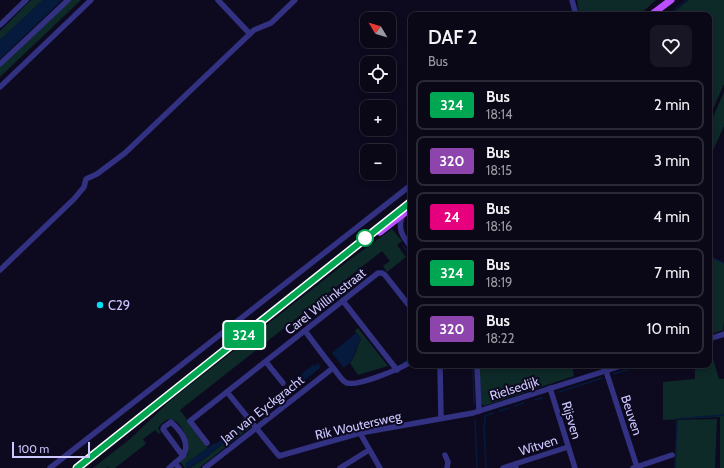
<!DOCTYPE html>
<html lang="en">
<head>
<meta charset="utf-8">
<style>
  :root { --surface:#0a0817; --page:#181624; --text:#f1f3f6; --muted:#999aa1; --line:#2a2936 }
  body { margin:0; font-family:Cabin,sans-serif; background:var(--page); color:var(--text); height:100vh; display:flex; flex-direction:column; font-size:15px; white-space:nowrap }
  * { box-sizing:border-box; margin:0 }
  p { font-size:13px; color:var(--muted) }
  .icon { flex:none; width:22px; height:22px; fill:none; stroke:currentColor; stroke-width:2; stroke-linecap:round; stroke-linejoin:round }
  .map { position:relative; flex:1; overflow:hidden }
  .details { position:absolute; left:408px; top:12px; width:304px; height:356px; display:flex; flex-direction:column; background:var(--surface); border-radius:8px; box-shadow:0 2px 6px #0003,0 0 0 1px var(--line) }
  .details>* { flex:none }
  .badge { padding:0 8px; border-radius:3px; font-size:14px; line-height:26px }
  .needle { width:26px; rotate:308deg }
  .fabs { position:absolute; left:360px; top:12px; display:grid; gap:8px }
  .fabs a { display:grid; place-items:center; width:36px; height:36px; border-radius:8px; background:var(--surface); box-shadow:0 2px 6px #0003,0 0 0 1px var(--line); font-size:20px }
  .scale { position:absolute; left:12px; bottom:10px; width:78px; box-sizing:border-box; padding-left:4px; border:2px solid #cdc8ff; border-top:0; font-size:11px; line-height:14px; white-space:nowrap; color:#cdc8ff; -webkit-text-stroke:3px #0d0a1f; paint-order:stroke }
  .map>.badge { position:absolute; translate:-50% -50%; box-shadow:0 0 0 2px #fff }
  .round { display:grid; place-items:center; flex:none; width:42px; height:42px; border-radius:8px; background:var(--page) }
  .headline { display:flex; align-items:center; justify-content:space-between; height:68px; padding:0 20px }
  h1 { font-size:19px; font-weight:600; line-height:30px }
  ul { padding:0; list-style:none }
  li { display:flex; align-items:center; gap:12px; height:50px; margin:0 8px 6px; padding:0 12px; border:2px solid var(--line); border-radius:8px }
  li div { flex:1 }
  li b { display:block; font-size:15px }
  li em { font-style:normal }
  li .badge { min-width:44px; font-weight:700; text-align:center }
  .map>svg:first-child { display:block }
  .green { fill:#0d2928 }
  .water { fill:#051a3d }
  .lines { fill:none; stroke-linecap:round; stroke-linejoin:round }
  .stream { stroke:#051a3d; stroke-width:1.5 }
  .minor { stroke:#323182; stroke-width:5.5 }
  .major { stroke:#ba4fff; stroke-width:7 }
  .line-casing { stroke:#fff; stroke-width:9 }
  .line { stroke:#00a651; stroke-width:6 }
  .stop-dot { fill:#fff; stroke:#00a651; stroke-width:2 }
  .poi-dot { fill:#00dff3; stroke:#0d0a1f; stroke-width:1.5 }
  .labels { text-anchor:middle; dominant-baseline:central; stroke-width:4; stroke-linejoin:round; paint-order:stroke }
  .street-label { font-size:13px; fill:#cdc8ff; stroke:#0d0a1f }
  .poi-label { font-size:13px; fill:#cdc8ff; stroke:#0d0a1f; text-anchor:start }
</style>
</head>
<body>
<div class="map">
<svg width="724" height="468" viewBox="0 0 724 468">
  <rect width="100%" height="100%" fill="#0d0a1f"/>
  <g class="green">
    <path d="M 31,0 L 43,0 L 0,40 L 0,31 Z"/>
    <path d="M 71,0 L 81,0 L 0,77 L 0,67 Z"/>
    <path d="M 577,0 L 656,0 L 639,15 L 579,15 Z"/>
    <path d="M 689,0 L 724,0 L 724,84 L 709,118 L 709,15 L 670,15 Z"/>
    <path d="M 724,92 L 724,126 L 709,159 L 709,126 Z"/>
    <path d="M 392,229 L 402,241 L 397,245 L 406,257 L 387,272 L 383,266 L 390,261 L 382,251 L 180,410 L 208,448 L 185,464 L 187,468 L 185,468 L 180,462 L 188,454 C 190,437 175,404 158,428 L 161,433 L 159,434 L 155,430 L 143,439 L 146,444 L 115,468 L 109,468 L 108,467 L 106,468 L 93,468 L 130,439 L 171,400 L 348,261 Z"/>
    <path d="M 709,256 L 724,263 L 724,322 L 723,330 L 709,335 Z"/>
    <path d="M 358,328 L 388,366 L 358,375 L 350,363 C 356,356 356,347 361,339 L 355,331 Z"/>
    <path d="M 709,345 L 719,379 L 724,379 L 724,468 L 720,468 L 720,417 L 663,420 L 663,382 L 695,379 L 695,365 L 709,365 Z"/>
    <path d="M 479,365 L 572,365 L 574,376 L 484,406 L 481,404 Z"/>
    <path d="M 244,418 L 251,427 L 199,468 L 190,468 L 207,457 L 243,428 L 243,426 L 240,422 Z"/>
    <path d="M 717,419 L 715,468 L 675,468 L 677,420 Z"/>
  </g>
  <g class="water">
    <path d="M 43,0 L 62,0 L 0,59 L 0,40 Z"/>
    <path d="M 356,333 L 361,339 C 352,352 358,357 344,368 L 332,353 Z"/>
    <path d="M 319,363 L 320,368 L 260,415 L 256,413 L 274,396 L 276,395 L 277,396 L 297,380 L 296,379 L 298,377 L 313,365 L 314,366 Z"/>
    <path d="M 241,424 L 243,428 L 208,456 L 189,468 L 185,465 L 185,464 L 213,444 L 218,442 Z"/>
  </g>
  <g class="lines">
    <g class="stream">
      <path d="M 668,15 L 687,0"/>
      <path d="M 403,246 L 411,256"/>
      <path d="M 709,256 L 724,263"/>
      <path d="M 403,363 L 411,358"/>
      <path d="M 473,365 L 474,404"/>
      <path d="M 598,365 L 598,368 L 608,365"/>
      <path d="M 613,374 L 627,370"/>
      <path d="M 559,392 L 602,378"/>
      <path d="M 535,400 L 542,398"/>
      <path d="M 515,406 L 524,403"/>
      <path d="M 500,411 L 509,408"/>
      <path d="M 689,418 L 724,415"/>
      <path d="M 475,419 L 477,468"/>
      <path d="M 486,468 L 484,429 L 485,416 L 493,413"/>
      <path d="M 675,468 L 677,419 L 688,418"/>
    </g>
    <g class="minor">
      <path d="M 218,0 L 250,34"/>
      <path d="M 572,0 L 576,15"/>
      <path d="M 0,25 L 26,0"/>
      <path d="M 0,64 L 68,0"/>
      <path d="M 0,87 L 91,0"/>
      <path d="M 403,214 C 397,228 402,236 411,247"/>
      <path d="M 0,270 L 74,199 L 84,187 L 86,179 L 97,174 L 125,153 L 254,30 L 271,23 L 295,0"/>
      <path d="M 343,301 L 397,370"/>
      <path d="M 305,331 C 315,344 324,357 335,370 C 338,374 341,379 345,382 C 354,389 401,368 411,362"/>
      <path d="M 709,339 L 724,334"/>
      <path d="M 266,362 L 283,383"/>
      <path d="M 440,365 L 441,418"/>
      <path d="M 477,365 L 479,411"/>
      <path d="M 606,371 L 637,467"/>
      <path d="M 550,388 L 575,468"/>
      <path d="M 227,392 L 279,456 L 360,433 L 473,413 L 624,365"/>
      <path d="M 171,422 C 180,430 191,443 183,456 L 163,429 L 164,427 Z"/>
      <path d="M 360,433 L 380,468"/>
      <path d="M 207,443 L 190,421 L 378,273 L 382,273 L 385,275 L 411,308"/>
      <path d="M 445,455 L 448,462 L 447,468"/>
      <path d="M 175,463 L 179,468"/>
      <path d="M 50,468 L 411,185"/>
      <path d="M 169,468 L 183,456"/>
      <path d="M 205,468 L 333,368"/>
      <path d="M 340,468 L 369,450"/>
      <path d="M 503,468 L 515,464"/>
      <path d="M 516,468 L 515,464 L 568,447"/>
      <path d="M 633,468 L 672,455"/>
    </g>
    <g class="major">
      <path d="M 651,15 L 671,0"/>
      <path d="M 380,232 L 411,208"/>
      <path d="M 77,468 L 411,202"/>
    </g>
  </g>
  <g class="lines">
    <defs>
      <path id="line" d="M 77,468 L 411,202"/>
    </defs>
    <use href="#line" class="line-casing"/>
    <use href="#line" class="line"/>
  </g>
  <circle class="stop-dot" cx="365" cy="238" r="8"/>
  <circle class="poi-dot" cx="100" cy="305" r="4"/>
  <g class="labels">
    <g class="street-label">
      <text transform="translate(325 301) rotate(-38)">Carel Willinkstraat</text>
      <text transform="translate(514 388) rotate(-18)">Rielsedijk</text>
      <text transform="translate(262 409) rotate(-38)">Jan van Eyckgracht</text>
      <text transform="translate(632 415) rotate(72)">Beuven</text>
      <text transform="translate(572 420) rotate(73)">Rijsven</text>
      <text transform="translate(358 425) rotate(-13)">Rik Woutersweg</text>
      <text transform="translate(538 445) rotate(-18)">Witven</text>
    </g>
    <g class="poi-label">
      <text x="108" y="305">C29</text>
    </g>
  </g>
</svg>
<div class="fabs">
<a><svg class="needle" viewBox="-14 -14 28 28"><path d="M0-13l5 13h-10z" fill="#e53935"/><path d="M0 13l5-13h-10z" fill="#999aa1"/></svg></a>
<a><svg class="icon" aria-label="locate" viewBox="0 0 24 24"><circle cx="12" cy="12" r="6"/><path d="M12 2v4M12 18v4M2 12h4M18 12h4"/></svg></a>
<a>+</a>
<a>−</a>
</div>
<div class="scale">100 m</div>
<b class="badge" style="left:244px;top:335px;background:#00a651;color:#fff">324</b>
<section class="details">
<div class="headline"><div><h1>DAF 2</h1><p>Bus</p></div><a class="round"><svg class="icon" aria-label="heart" viewBox="0 0 24 24"><path d="M12 20l-8-8c-3-5 5-10 8-4 3-6 11-1 8 4z"/></svg></a></div>
<ul>
<li><span class="badge" style="background:#00a651;color:#fff">324</span><div><b>Bus</b><p>18:14</p></div><em>2 min</em></li>
<li><span class="badge" style="background:#8e44ad;color:#fff">320</span><div><b>Bus</b><p>18:15</p></div><em>3 min</em></li>
<li><span class="badge" style="background:#e6007e;color:#fff">24</span><div><b>Bus</b><p>18:16</p></div><em>4 min</em></li>
<li><span class="badge" style="background:#00a651;color:#fff">324</span><div><b>Bus</b><p>18:19</p></div><em>7 min</em></li>
<li><span class="badge" style="background:#8e44ad;color:#fff">320</span><div><b>Bus</b><p>18:22</p></div><em>10 min</em></li>
</ul>
</section>
</div>
</body>
</html>
